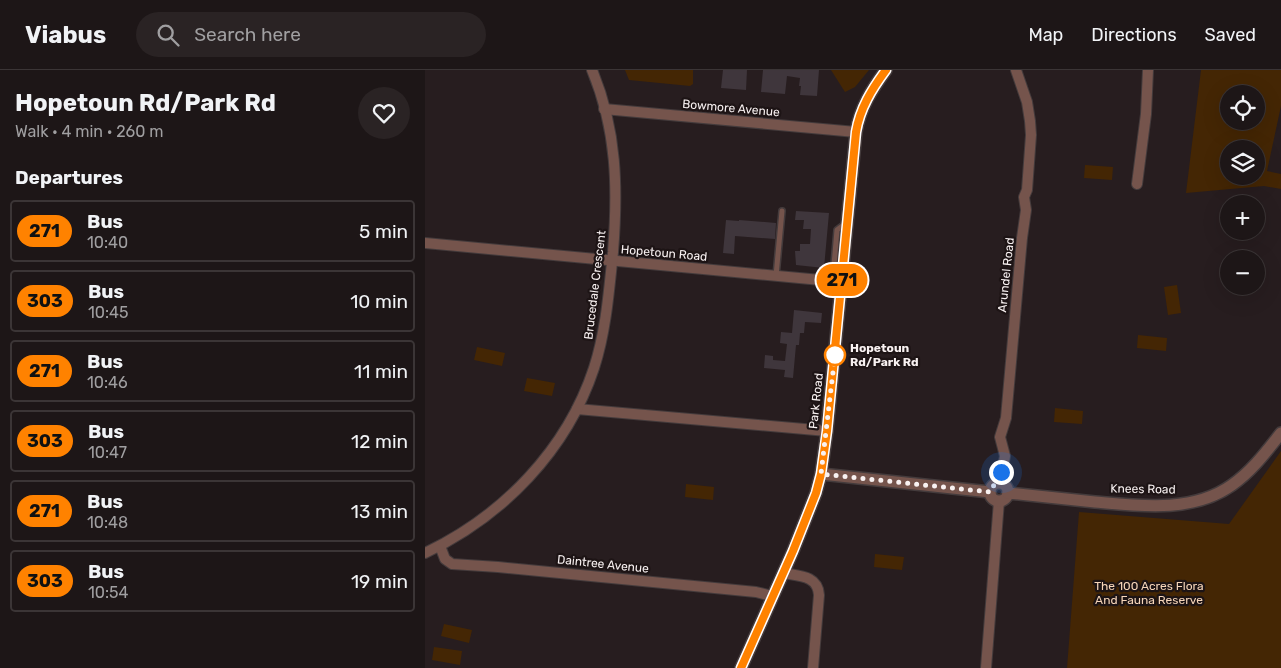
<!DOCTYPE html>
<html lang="en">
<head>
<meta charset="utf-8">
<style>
  :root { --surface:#1d1617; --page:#2a2324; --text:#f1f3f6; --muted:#a09fa1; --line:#3b3536 }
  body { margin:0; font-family:Rubik,sans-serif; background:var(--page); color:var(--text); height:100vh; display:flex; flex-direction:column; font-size:19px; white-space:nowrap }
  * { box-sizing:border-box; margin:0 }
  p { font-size:16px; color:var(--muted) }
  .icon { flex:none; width:28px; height:28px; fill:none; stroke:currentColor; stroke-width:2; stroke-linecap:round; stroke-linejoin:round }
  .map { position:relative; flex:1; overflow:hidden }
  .side { display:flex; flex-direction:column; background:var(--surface); width:425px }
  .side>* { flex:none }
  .badge { padding:0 10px; border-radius:16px; font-size:18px; line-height:32px }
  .controls { position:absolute; left:795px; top:15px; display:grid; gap:10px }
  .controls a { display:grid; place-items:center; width:45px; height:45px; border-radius:50%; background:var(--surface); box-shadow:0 5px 20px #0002,0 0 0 1px var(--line); font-size:25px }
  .you { position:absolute; width:25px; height:25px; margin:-12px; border:4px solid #fff; border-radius:50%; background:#1a73e8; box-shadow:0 0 0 8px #1a73e833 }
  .map>.badge { position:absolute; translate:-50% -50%; box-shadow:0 0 0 2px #fff }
  h2 { padding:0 15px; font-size:19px; line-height:45px }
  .round { display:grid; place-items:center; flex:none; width:52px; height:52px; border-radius:26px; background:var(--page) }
  .head { display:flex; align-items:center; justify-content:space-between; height:85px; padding:0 15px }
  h1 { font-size:24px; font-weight:700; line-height:38px }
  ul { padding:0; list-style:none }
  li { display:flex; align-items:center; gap:15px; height:62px; margin:0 10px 8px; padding:0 5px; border:2px solid var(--line); border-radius:5px }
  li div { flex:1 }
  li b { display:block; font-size:19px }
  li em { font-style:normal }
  li .badge { min-width:55px; font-weight:700; text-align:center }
  header { display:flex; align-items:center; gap:30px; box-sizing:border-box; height:70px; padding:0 25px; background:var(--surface); border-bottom:1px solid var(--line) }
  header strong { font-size:24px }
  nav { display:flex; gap:28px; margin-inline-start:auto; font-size:18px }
  .search { width:350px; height:45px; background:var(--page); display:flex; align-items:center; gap:12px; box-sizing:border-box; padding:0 18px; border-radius:28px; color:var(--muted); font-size:19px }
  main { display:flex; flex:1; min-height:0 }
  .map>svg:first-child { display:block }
  .green { fill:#442604; fill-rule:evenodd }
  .building { fill:#3f363c }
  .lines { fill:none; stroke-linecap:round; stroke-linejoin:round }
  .service-casing { stroke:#443b3c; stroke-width:8 }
  .minor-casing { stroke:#443b3c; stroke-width:12 }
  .tertiary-casing { stroke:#443b3c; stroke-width:14 }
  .service { stroke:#75544c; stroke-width:5 }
  .minor { stroke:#75544c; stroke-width:10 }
  .tertiary { stroke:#75544c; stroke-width:11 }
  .line-casing { stroke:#fff; stroke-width:11 }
  .line { stroke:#ff8200; stroke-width:8 }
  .walk { stroke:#f8f1f1; stroke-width:5; stroke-dasharray:0 9 }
  .stop-dot { fill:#fff; stroke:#ff8200; stroke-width:2.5 }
  .labels { text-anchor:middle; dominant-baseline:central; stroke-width:4.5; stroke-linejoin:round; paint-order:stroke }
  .street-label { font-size:12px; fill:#f8f1f1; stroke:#1d1415 }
  .stop-label { font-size:12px; font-weight:bold; fill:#f8f1f1; stroke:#1d1415; text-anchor:start }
  .park-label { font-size:12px; fill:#f7d6ba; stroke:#1d1415 }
</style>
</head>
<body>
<header>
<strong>Viabus</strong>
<div class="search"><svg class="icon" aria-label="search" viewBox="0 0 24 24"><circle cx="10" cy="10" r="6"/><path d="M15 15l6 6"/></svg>Search here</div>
<nav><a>Map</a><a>Directions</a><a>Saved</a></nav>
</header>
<main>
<section class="side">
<div class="head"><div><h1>Hopetoun Rd/Park Rd</h1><p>Walk · 4 min · 260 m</p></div><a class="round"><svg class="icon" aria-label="heart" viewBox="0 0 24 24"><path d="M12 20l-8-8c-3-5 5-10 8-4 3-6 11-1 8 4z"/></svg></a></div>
<h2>Departures</h2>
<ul>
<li><span class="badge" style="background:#ff8200;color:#111">271</span><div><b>Bus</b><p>10:40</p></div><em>5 min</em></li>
<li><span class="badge" style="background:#ff8200;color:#111">303</span><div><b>Bus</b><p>10:45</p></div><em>10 min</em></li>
<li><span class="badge" style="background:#ff8200;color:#111">271</span><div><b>Bus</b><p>10:46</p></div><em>11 min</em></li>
<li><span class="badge" style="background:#ff8200;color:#111">303</span><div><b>Bus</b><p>10:47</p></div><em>12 min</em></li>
<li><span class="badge" style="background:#ff8200;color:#111">271</span><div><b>Bus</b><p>10:48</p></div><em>13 min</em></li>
<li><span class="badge" style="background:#ff8200;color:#111">303</span><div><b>Bus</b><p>10:54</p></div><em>19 min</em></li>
</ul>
</section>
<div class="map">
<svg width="856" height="598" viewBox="0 0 856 598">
  <rect width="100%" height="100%" fill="#271d1f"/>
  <g class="green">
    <path d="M 200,0 L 268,0 L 268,14 L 265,16 L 204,10 Z"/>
    <path d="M 406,0 L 444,0 L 430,17 L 420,22 Z"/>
    <path d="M 776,0 L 856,0 L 856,36 L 842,101 L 856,104 L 856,119 L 839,116 L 761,123 ZM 804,24 L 831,24 L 831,51 L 804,51 ZM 804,79 L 831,79 L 831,106 L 804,106 Z"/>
    <path d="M 660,95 L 688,97 L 687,110 L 659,108 Z"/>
    <path d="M 752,215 L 756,243 L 743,245 L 739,217 Z"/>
    <path d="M 713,265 L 742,268 L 741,281 L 712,278 Z"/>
    <path d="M 52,277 L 80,283 L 77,296 L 49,290 Z"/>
    <path d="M 102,308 L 130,313 L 127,326 L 99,321 Z"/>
    <path d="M 630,338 L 658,341 L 657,354 L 629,352 Z"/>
    <path d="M 856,381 L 856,598 L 642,598 L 654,442 L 804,454 Z"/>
    <path d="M 261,414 L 289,417 L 288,430 L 260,427 Z"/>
    <path d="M 450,484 L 479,487 L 477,500 L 449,497 Z"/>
    <path d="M 19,554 L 47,560 L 44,573 L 16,566 Z"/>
    <path d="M 9,577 L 37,581 L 35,595 L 7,590 Z"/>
  </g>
  <g class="building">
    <path d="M 298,0 L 322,0 L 321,20 L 296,18 Z"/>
    <path d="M 338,0 L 394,0 L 392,26 L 375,25 L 376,16 L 374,16 L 375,8 L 362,6 L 360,24 L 336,22 Z"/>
    <path d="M 371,141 L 404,143 L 399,198 L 371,195 L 370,181 L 375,181 L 375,174 L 385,174 L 386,159 L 378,159 L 379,150 L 370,150 Z"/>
    <path d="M 301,150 L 314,151 L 314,150 L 351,153 L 350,169 L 310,166 L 309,184 L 298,183 Z"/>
    <path d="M 369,240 L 397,243 L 396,253 L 380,252 L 379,263 L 375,263 L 374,275 L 371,275 L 368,308 L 359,307 L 360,300 L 339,298 L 340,285 L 348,286 L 348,290 L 360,291 L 362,274 L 355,273 L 356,262 L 367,263 Z"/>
  </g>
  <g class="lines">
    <defs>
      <g id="service">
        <path d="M 416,201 L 409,195 L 412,160 L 420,154"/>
        <path d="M 351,206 L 357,141"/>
      </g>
      <g id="minor">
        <path d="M 179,39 L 431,62"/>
        <path d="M 712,114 L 721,44 L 723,0"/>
        <path d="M 0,173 L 417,212"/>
        <path d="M 152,339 L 402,361"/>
        <path d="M 575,413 L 580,386 L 575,367 L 581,348 L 597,168 L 601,140 L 599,127 L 602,120 L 606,65 L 605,51 L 602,32 L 591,0"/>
        <path d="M 15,476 L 20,489 L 27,494 L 73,497 L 331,522 L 347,526"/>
        <path d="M 0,483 C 78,446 142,380 169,298 C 181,261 184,221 188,182 C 193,118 192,60 167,0"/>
        <path d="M 358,503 C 373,506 393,505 394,525 L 388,598"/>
        <path d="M 561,598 L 574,431"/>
      </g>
      <g id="tertiary">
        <path d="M 396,404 L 565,422"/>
        <circle cx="574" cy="422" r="9"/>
        <path d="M 583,423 C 612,426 641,429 670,432 C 715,436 768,443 807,415 C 827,401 841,382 856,363"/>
        <path d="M 316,598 L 368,481 L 391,423 L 396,404 L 402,361 L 431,62 C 435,38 447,19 461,0"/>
      </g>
    </defs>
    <use href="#service" class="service-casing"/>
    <use href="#minor" class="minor-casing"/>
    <use href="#tertiary" class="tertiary-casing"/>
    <use href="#service" class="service"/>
    <use href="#minor" class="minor"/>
    <use href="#tertiary" class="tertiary"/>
  </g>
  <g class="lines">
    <defs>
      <path id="line" d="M 316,598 L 368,481 L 391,423 L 396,404 L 402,361 L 431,62 C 435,38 447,19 461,0"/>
    </defs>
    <use href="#line" class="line-casing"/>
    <use href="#line" class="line"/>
    <path class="walk" d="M 410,285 L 396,404 L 565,422 L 569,415 L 575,413 L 576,402"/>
  </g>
  <circle class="stop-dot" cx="410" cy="285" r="10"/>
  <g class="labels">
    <g class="street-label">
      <text transform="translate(306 38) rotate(5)">Bowmore Avenue</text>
      <text transform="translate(239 183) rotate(5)">Hopetoun Road</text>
      <text transform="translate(581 205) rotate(-84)">Arundel Road</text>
      <text transform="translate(170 215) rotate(-83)">Brucedale Crescent</text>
      <text transform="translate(391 331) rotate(-84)">Park Road</text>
      <text transform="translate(718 419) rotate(1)">Knees Road</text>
      <text transform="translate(178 494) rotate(6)">Daintree Avenue</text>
    </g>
    <g class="stop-label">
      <text x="425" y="278">Hopetoun<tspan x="425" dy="14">Rd/Park Rd</tspan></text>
    </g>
    <g class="park-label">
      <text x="724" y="516">The 100 Acres Flora<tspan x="724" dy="14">And Fauna Reserve</tspan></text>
    </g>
  </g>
</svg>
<div class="controls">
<a><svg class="icon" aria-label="locate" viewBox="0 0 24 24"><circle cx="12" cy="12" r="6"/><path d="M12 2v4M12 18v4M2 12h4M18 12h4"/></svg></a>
<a><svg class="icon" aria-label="layers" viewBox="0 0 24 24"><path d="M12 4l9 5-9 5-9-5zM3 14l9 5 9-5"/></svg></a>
<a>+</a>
<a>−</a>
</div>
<div class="you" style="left:576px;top:402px"></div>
<b class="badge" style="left:417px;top:210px;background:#ff8200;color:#111">271</b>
</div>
</main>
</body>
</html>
